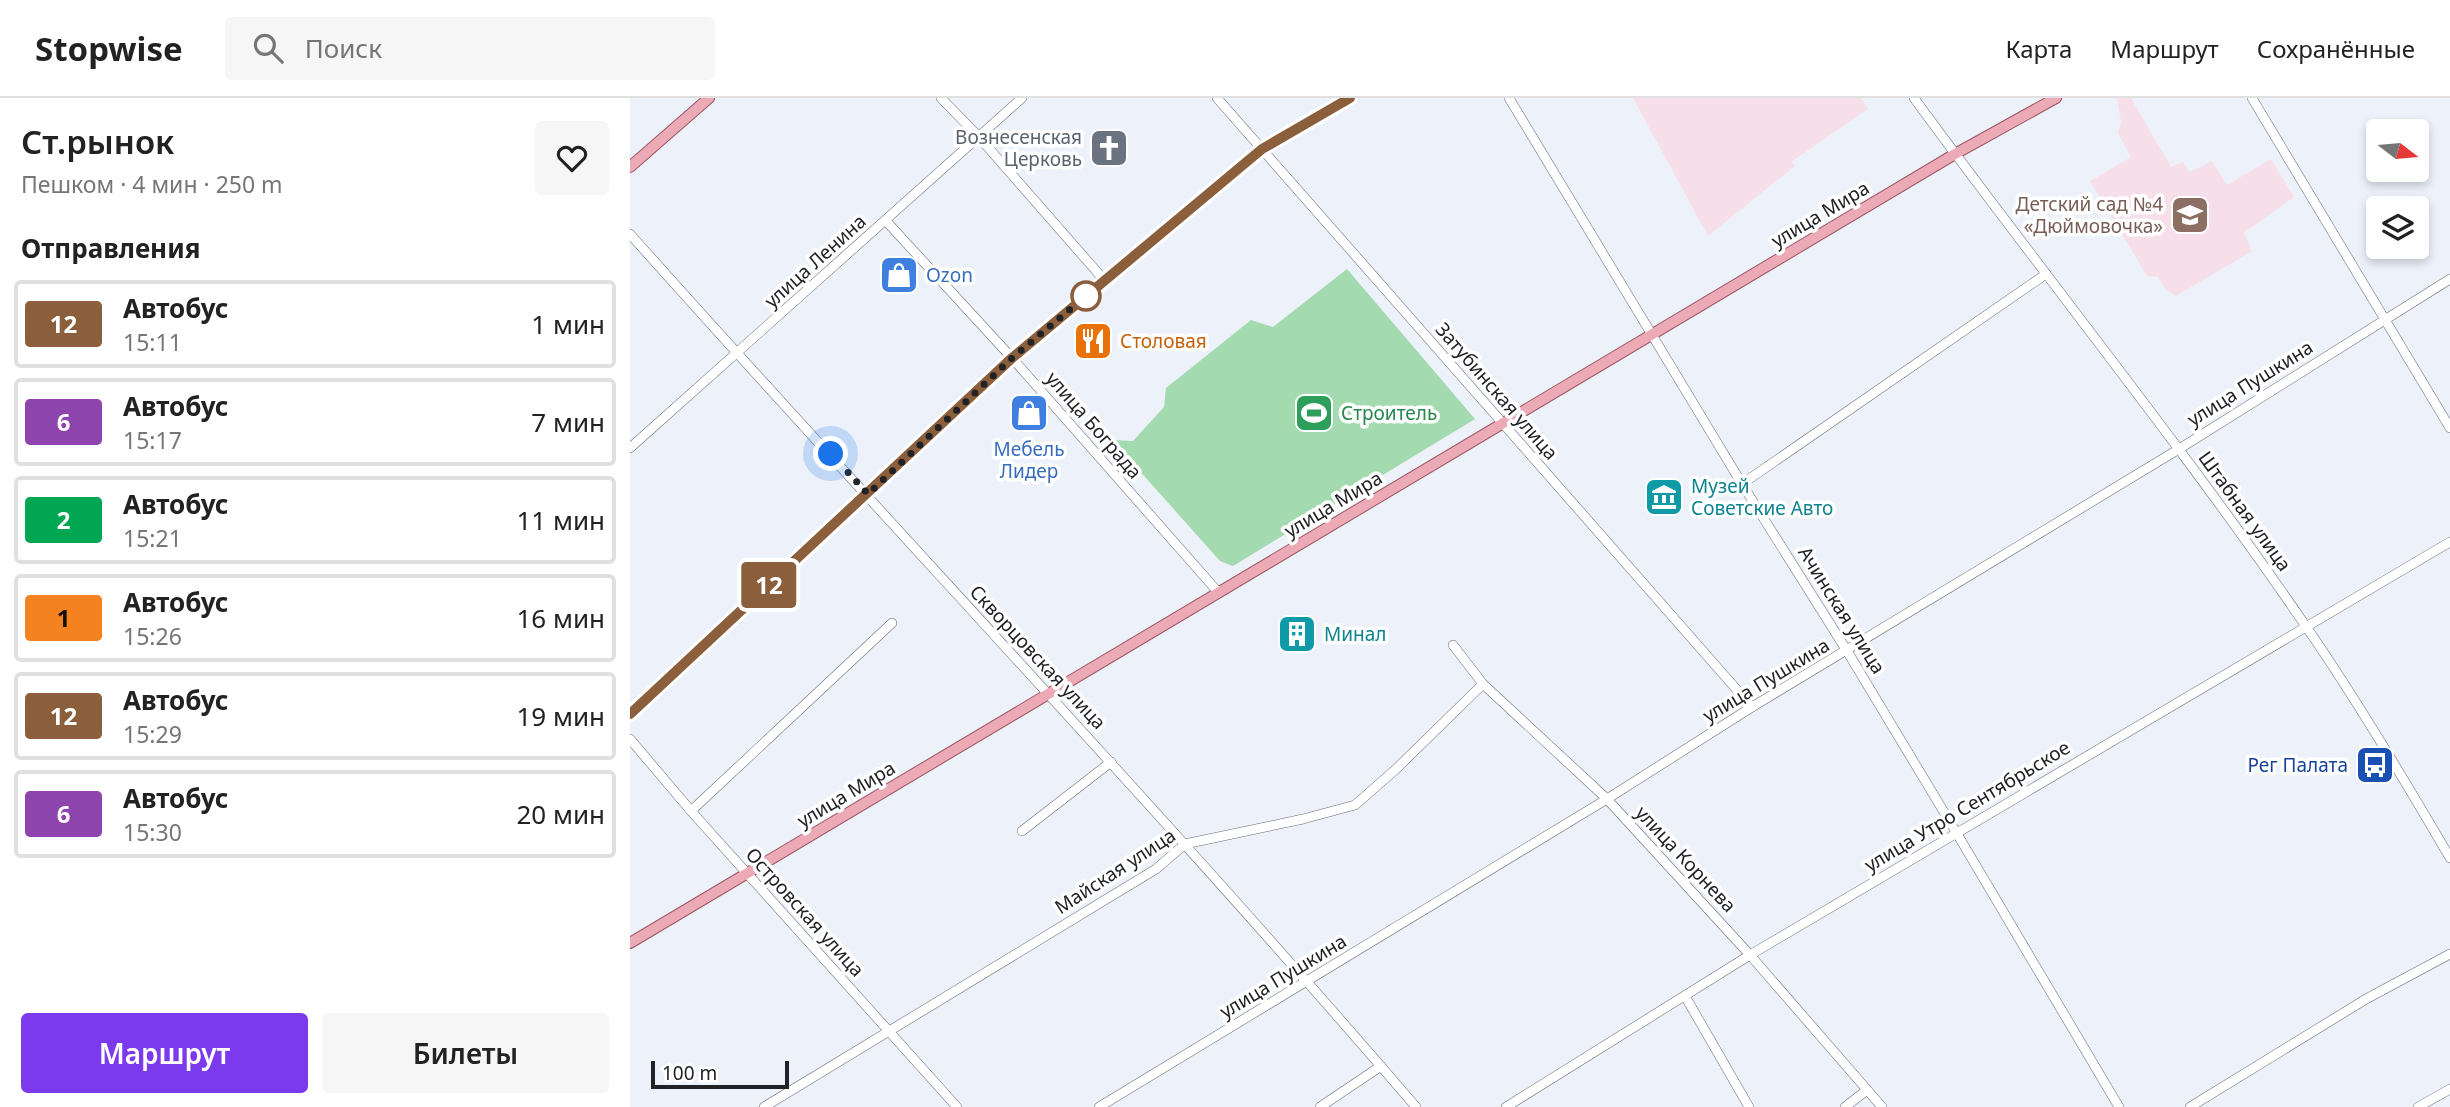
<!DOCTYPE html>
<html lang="ru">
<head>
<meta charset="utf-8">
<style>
  :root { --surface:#fff; --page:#f6f6f6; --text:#222; --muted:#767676; --line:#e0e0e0; --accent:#7c3aed }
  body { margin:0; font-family:"Noto Sans",sans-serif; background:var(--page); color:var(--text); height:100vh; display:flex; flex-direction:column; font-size:26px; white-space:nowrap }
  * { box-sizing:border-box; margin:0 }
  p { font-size:23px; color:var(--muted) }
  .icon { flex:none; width:38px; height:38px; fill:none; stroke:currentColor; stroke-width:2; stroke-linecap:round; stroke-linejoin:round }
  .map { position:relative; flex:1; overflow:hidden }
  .details { display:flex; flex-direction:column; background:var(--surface); width:630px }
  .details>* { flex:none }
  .badge { padding:0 14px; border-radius:5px; font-size:24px; line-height:46px }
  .needle { width:46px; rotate:106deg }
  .fabs { position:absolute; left:1736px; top:21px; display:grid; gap:14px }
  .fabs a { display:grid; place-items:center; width:63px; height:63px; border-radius:7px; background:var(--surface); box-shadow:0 4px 10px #0003; font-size:35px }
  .scale { position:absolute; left:21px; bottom:18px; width:138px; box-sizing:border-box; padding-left:7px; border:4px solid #212226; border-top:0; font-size:19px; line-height:24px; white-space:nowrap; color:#212226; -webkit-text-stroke:5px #fff; paint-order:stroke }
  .you { position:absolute; width:35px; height:35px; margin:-18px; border:5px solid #fff; border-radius:50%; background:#1a73e8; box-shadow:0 0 0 10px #1a73e833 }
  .map>.badge { position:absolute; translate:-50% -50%; box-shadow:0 0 0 4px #fff }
  h2 { padding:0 21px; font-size:26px; line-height:63px }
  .round { display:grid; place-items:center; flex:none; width:74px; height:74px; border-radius:7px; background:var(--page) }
  .overview { display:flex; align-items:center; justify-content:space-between; height:119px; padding:0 21px }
  h1 { font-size:33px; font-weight:600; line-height:52px }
  .action { display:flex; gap:14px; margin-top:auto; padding:14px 21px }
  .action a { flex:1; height:80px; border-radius:7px; background:var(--accent); color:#fff; font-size:28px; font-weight:600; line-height:80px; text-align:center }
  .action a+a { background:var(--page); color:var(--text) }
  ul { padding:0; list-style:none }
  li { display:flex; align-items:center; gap:21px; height:88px; margin:0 14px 10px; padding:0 7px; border:4px solid var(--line); border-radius:7px }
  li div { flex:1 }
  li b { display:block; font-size:26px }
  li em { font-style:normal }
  li .badge { min-width:77px; font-weight:700; text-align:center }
  header { display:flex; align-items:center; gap:42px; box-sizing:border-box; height:98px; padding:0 35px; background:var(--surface); border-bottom:2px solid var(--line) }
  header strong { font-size:33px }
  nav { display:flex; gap:38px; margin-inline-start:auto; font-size:24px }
  .search { width:490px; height:63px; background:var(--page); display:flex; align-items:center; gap:18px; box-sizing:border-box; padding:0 24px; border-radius:7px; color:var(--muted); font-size:26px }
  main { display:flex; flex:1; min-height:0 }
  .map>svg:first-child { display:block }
  .education { fill:#f7dfea }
  .green { fill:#a4daaf }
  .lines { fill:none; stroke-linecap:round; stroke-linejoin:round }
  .minor-casing { stroke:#666a72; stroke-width:10 }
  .major-casing { stroke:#9c5662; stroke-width:12 }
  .minor { stroke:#fff; stroke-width:9 }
  .major { stroke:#ebaab5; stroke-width:10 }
  .line-casing { stroke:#fff; stroke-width:16 }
  .line { stroke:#8b5e3c; stroke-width:10 }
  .walk { stroke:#212226; stroke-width:7; stroke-dasharray:0 12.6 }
  .stop-dot { fill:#fff; stroke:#8b5e3c; stroke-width:3.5 }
  .labels { text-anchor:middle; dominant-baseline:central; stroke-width:7; stroke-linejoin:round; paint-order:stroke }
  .worship-label { font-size:19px; fill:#5b616d; stroke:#fff; text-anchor:end }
  .education-label { font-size:19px; fill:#785e54; stroke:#fff; text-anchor:end }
  .street-label { font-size:19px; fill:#212226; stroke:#fff }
  .shop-label { font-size:19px; fill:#366cbe; stroke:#fff; text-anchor:start }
  .food-label { font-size:19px; fill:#c56008; stroke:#fff; text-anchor:start }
  .leisure-label { font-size:19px; fill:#27864d; stroke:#fff; text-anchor:start }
  .culture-label { font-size:19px; fill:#0d838f; stroke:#fff; text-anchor:start }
  .transit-label { font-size:19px; fill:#164399; stroke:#fff; text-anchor:end }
</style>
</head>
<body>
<header>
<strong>Stopwise</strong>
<div class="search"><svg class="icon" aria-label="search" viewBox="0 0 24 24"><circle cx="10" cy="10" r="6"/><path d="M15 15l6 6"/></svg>Поиск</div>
<nav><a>Карта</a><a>Маршрут</a><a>Сохранённые</a></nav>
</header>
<main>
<section class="details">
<div class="overview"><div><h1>Ст.рынок</h1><p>Пешком · 4 мин · 250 m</p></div><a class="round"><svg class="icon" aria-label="heart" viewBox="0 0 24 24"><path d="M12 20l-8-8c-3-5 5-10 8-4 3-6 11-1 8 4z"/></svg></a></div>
<h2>Отправления</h2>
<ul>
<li><span class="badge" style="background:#8b5e3c;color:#fff">12</span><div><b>Автобус</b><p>15:11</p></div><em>1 мин</em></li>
<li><span class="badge" style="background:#8e44ad;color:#fff">6</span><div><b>Автобус</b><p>15:17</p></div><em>7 мин</em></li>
<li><span class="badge" style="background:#00a651;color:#fff">2</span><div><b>Автобус</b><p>15:21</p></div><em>11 мин</em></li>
<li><span class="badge" style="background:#f58220;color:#111">1</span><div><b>Автобус</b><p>15:26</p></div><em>16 мин</em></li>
<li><span class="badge" style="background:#8b5e3c;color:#fff">12</span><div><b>Автобус</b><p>15:29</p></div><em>19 мин</em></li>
<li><span class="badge" style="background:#8e44ad;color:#fff">6</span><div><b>Автобус</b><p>15:30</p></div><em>20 мин</em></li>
</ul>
<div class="action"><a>Маршрут</a><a>Билеты</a></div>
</section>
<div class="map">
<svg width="1820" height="1009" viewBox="0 0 1820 1009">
  <rect width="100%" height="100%" fill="#ecf1fa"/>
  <g class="education">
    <path d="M 1003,0 L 1231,0 L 1238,11 L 1161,64 L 1165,68 L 1078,138 Z"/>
    <path d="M 1487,0 L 1501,0 L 1541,69 L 1553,64 L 1560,74 L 1582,63 L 1597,87 L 1641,61 L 1664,99 L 1614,135 L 1622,153 L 1546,198 L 1535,191 L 1528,179 L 1517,178 L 1460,83 L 1501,59 L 1488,35 L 1491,24 Z"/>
  </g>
  <path class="green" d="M 717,171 L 845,321 L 603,468 L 590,463 L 482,342 L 503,343 L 534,309 L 536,290 L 621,222 L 643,229 Z"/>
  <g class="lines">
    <defs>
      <g id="minor">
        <path d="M 311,0 L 348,38 L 475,183"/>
        <path d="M 587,0 L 1122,609"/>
        <path d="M 879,0 L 1112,386 L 1217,553 L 1326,734 L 1489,1009"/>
        <path d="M 1284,0 C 1413,176 1551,346 1675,527 C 1727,602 1774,681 1820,760"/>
        <path d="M 1622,0 L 1820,330"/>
        <path d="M 256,123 L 382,260 L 588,494"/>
        <path d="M 0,136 C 261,429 531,712 786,1009"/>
        <path d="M 0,350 L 392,0"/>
        <path d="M 1112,386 L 1416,176"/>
        <path d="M 823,547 L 853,586 L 977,701 L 1120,857 L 1252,1009"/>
        <path d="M 0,616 L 382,260 L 632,51 L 720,0"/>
        <path d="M 0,641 L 61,713 L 327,1009"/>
        <path d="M 61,713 L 262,525"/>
        <path d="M 392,733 L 481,664"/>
        <path d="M 1055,898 L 1119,1009"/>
        <path d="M 134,1009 L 526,771 L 555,746 L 673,721 L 725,707 L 765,672 L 853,586"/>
        <path d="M 469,1009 L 977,701 L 1122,609 L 1549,351 L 1820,181"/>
        <path d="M 690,1009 L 751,968"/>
        <path d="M 876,1009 L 1120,857 L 1820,444"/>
        <path d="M 1215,1009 L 1237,992"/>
        <path d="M 1560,1009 L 1736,901 L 1820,856"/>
        <path d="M 1788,1009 L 1820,991"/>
      </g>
      <g id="major">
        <path d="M 0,69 L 79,0"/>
        <path d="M 0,845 L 1325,56 L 1426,0"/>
      </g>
    </defs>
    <use href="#minor" class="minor-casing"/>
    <use href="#major" class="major-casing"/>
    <use href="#minor" class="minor"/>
    <use href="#major" class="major"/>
  </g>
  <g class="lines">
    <defs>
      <path id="line" d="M 0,616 L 382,260 L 632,51 L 720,0"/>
    </defs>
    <use href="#line" class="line-casing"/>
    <use href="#line" class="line"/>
    <path class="walk" d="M 201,356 L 238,396 L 382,260 L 456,198"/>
  </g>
  <defs>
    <symbol id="church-square" viewBox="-11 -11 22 22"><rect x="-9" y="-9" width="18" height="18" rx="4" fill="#6b7280" stroke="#fff"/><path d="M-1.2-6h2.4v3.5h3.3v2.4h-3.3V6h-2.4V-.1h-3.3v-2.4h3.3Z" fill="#fff"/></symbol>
    <symbol id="school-square" viewBox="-11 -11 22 22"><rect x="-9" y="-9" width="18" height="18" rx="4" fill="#8d6e63" stroke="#fff"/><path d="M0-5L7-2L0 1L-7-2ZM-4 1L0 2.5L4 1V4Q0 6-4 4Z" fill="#fff"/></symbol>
    <symbol id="shop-square" viewBox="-11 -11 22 22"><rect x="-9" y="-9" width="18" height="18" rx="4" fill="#3f7fe0" stroke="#fff"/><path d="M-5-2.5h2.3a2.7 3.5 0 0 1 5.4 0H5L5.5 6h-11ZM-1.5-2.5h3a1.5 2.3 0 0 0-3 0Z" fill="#fff"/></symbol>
    <symbol id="restaurant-square" viewBox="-11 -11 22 22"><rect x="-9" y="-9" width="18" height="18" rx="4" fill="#e8710a" stroke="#fff"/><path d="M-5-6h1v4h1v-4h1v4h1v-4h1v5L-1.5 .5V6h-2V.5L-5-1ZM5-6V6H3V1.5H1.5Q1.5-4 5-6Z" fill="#fff"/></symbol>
    <symbol id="stadium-square" viewBox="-11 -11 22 22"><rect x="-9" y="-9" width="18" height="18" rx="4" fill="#2e9e5b" stroke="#fff"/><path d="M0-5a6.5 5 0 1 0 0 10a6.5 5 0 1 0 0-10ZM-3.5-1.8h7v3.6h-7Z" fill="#fff"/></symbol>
    <symbol id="museum-square" viewBox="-11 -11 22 22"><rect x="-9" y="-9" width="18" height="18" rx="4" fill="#0f9aa8" stroke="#fff"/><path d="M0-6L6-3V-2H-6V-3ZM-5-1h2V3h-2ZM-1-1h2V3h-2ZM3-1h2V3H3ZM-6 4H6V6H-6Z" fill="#fff"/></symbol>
    <symbol id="building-square" viewBox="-11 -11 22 22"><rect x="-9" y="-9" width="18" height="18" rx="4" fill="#0f9aa8" stroke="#fff"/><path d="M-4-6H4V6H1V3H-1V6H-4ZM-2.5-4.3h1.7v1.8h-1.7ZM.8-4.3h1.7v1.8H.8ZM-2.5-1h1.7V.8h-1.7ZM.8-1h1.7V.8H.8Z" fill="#fff"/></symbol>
    <symbol id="bus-square" viewBox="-11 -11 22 22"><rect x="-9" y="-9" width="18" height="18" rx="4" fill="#1a4fb4" stroke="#fff"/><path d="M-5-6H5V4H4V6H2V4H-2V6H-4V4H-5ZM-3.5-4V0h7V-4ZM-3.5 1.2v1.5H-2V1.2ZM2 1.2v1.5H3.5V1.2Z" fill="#fff"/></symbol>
  </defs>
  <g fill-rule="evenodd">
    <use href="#church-square" x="457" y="28" width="44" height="44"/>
    <use href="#school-square" x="1538" y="95" width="44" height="44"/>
    <use href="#shop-square" x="247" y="155" width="44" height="44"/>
    <use href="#restaurant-square" x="441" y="221" width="44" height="44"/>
    <use href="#shop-square" x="377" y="293" width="44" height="44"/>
    <use href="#stadium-square" x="662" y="293" width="44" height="44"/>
    <use href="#museum-square" x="1012" y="377" width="44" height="44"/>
    <use href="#building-square" x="645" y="514" width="44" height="44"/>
    <use href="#bus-square" x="1723" y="645" width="44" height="44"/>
  </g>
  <circle class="stop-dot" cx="456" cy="198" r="14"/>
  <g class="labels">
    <g class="worship-label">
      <text x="452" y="39">Вознесенская<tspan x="452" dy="22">Церковь</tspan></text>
    </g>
    <g class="education-label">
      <text x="1533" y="106">Детский сад №4<tspan x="1533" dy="22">«Дюймовочка»</tspan></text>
    </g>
    <g class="street-label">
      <text transform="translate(1190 116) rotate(-31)">улица Мира</text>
      <text transform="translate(185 163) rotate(-42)">улица Ленина</text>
      <text transform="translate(1620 285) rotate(-32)">улица Пушкина</text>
      <text transform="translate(867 293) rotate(49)">Затубинская улица</text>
      <text transform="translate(464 327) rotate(49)">улица Бограда</text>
      <text transform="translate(703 406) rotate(-31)">улица Мира</text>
      <text transform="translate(1615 413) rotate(54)">Штабная улица</text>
      <text transform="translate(1212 512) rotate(58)">Ачинская улица</text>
      <text transform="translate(408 559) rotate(47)">Скворцовская улица</text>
      <text transform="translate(1136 582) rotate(-31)">улица Пушкина</text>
      <text transform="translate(216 696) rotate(-31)">улица Мира</text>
      <text transform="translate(1337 708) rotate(-31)">улица Утро Сентябрьское</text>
      <text transform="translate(1056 761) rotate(47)">улица Корнева</text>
      <text transform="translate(485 773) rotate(-33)">Майская улица</text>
      <text transform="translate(175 814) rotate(48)">Островская улица</text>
      <text transform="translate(653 878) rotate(-31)">улица Пушкина</text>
    </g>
    <g class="shop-label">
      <text x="296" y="177">Ozon</text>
      <text x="399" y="351" text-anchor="middle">Мебель<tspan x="399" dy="22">Лидер</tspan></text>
    </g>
    <g class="food-label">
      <text x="490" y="243">Столовая</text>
    </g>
    <g class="leisure-label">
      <text x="711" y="315">Строитель</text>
    </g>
    <g class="culture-label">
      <text x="1061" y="388">Музей<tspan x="1061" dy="22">Советские Авто</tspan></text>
      <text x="694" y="536">Минал</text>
    </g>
    <g class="transit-label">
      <text x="1718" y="667">Рег Палата</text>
    </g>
  </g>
</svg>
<div class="fabs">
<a><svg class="needle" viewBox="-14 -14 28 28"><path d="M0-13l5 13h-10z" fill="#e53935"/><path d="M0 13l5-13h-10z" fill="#767676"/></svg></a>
<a><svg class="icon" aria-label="layers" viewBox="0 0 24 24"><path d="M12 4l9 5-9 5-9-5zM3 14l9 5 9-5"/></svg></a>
</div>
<div class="scale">100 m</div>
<div class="you" style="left:201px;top:356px"></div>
<b class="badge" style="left:139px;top:487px;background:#8b5e3c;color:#fff">12</b>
</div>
</main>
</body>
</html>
